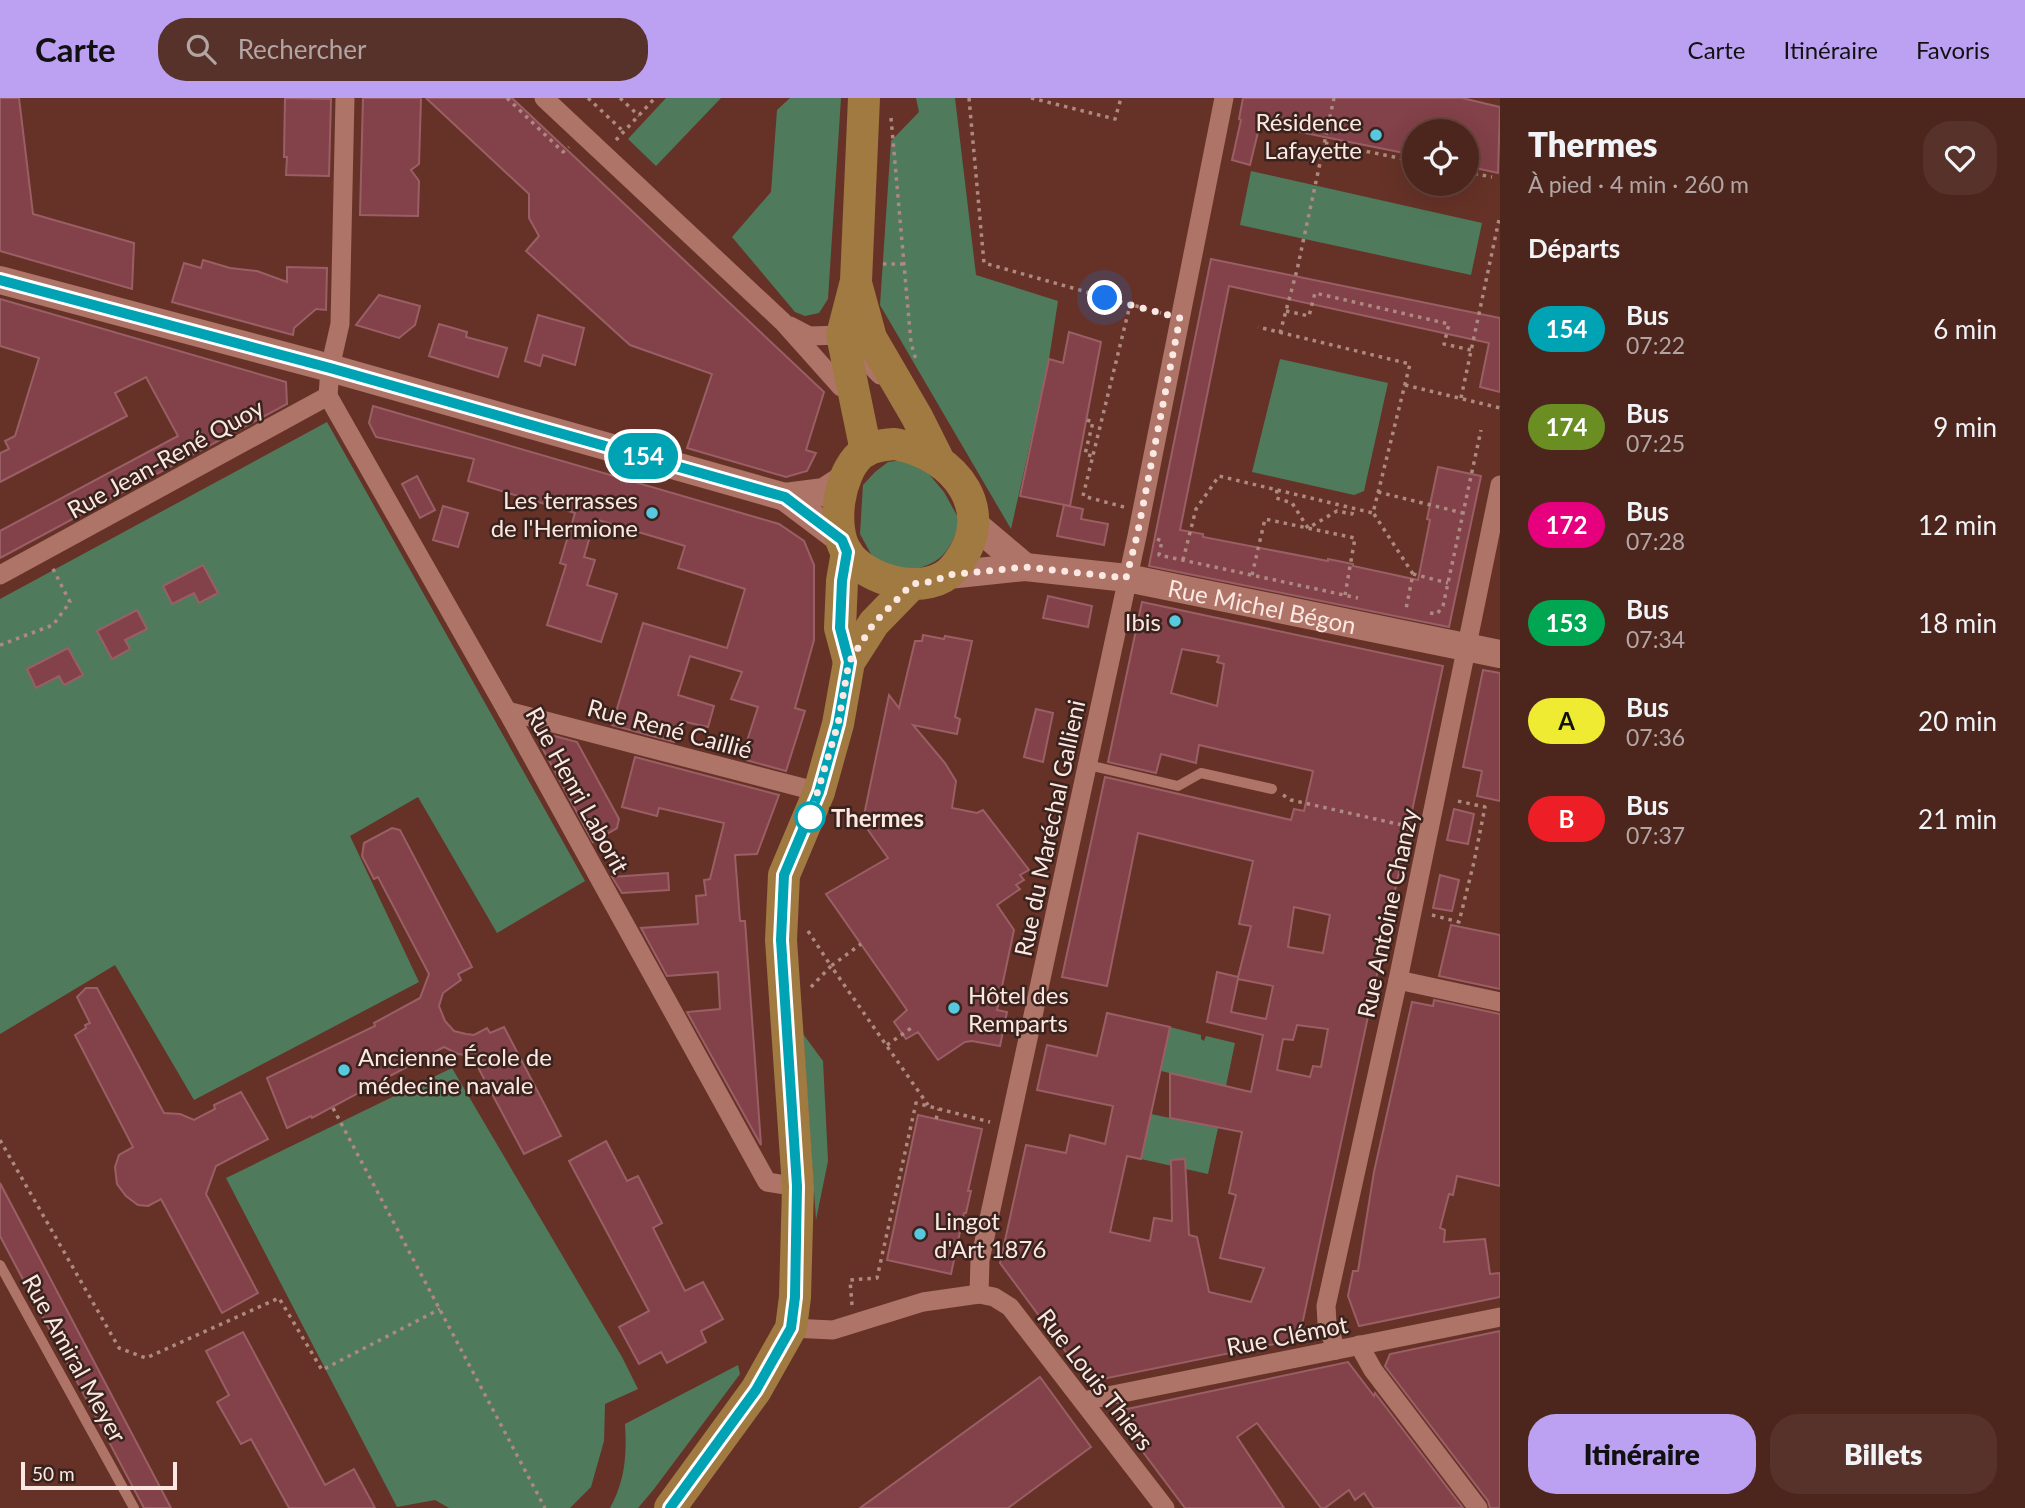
<!DOCTYPE html>
<html lang="fr">
<head>
<meta charset="utf-8">
<style>
  :root { --surface:#4c261d; --page:#56322a; --text:#f1f3f6; --muted:#b2a5a4; --line:#63433b; --accent:#bca0f2 }
  body { margin:0; font-family:Lato,sans-serif; background:var(--page); color:var(--text); height:100vh; display:flex; flex-direction:column; font-size:26px; white-space:nowrap }
  * { box-sizing:border-box; margin:0 }
  p { font-size:23px; color:var(--muted) }
  .icon { flex:none; width:38px; height:38px; fill:none; stroke:currentColor; stroke-width:2; stroke-linecap:round; stroke-linejoin:round }
  .map { position:relative; flex:1; overflow:hidden }
  .panel { display:flex; flex-direction:column; background:var(--surface); width:525px }
  .panel>* { flex:none }
  .badge { padding:0 14px; border-radius:23px; font-size:24px; line-height:46px }
  .tools { position:absolute; left:1402px; top:21px; display:grid; gap:14px }
  .tools a { display:grid; place-items:center; width:77px; height:77px; border-radius:50%; background:var(--surface); box-shadow:0 7px 28px #0002,0 0 0 2px var(--line); font-size:35px }
  .scale { position:absolute; left:21px; bottom:18px; width:156px; box-sizing:border-box; padding-left:7px; border:4px solid #fce8e3; border-top:0; font-size:19px; line-height:24px; white-space:nowrap; color:#fce8e3; -webkit-text-stroke:5px #3a231d; paint-order:stroke }
  .you { position:absolute; width:35px; height:35px; margin:-18px; border:5px solid #fff; border-radius:50%; background:#1a73e8; box-shadow:0 0 0 10px #1a73e833 }
  .map>.badge { position:absolute; translate:-50% -50%; box-shadow:0 0 0 4px #fff }
  h2 { padding:0 28px; font-size:26px; line-height:63px }
  .round { display:grid; place-items:center; flex:none; width:74px; height:74px; border-radius:28px; background:var(--page) }
  .overview { display:flex; align-items:center; justify-content:space-between; height:119px; padding:0 28px }
  h1 { font-size:33px; font-weight:800; line-height:52px }
  .button { display:flex; gap:14px; margin-top:auto; padding:14px 28px }
  .button a { flex:1; height:80px; border-radius:28px; background:var(--accent); color:#111; font-size:28px; font-weight:800; line-height:80px; text-align:center }
  .button a+a { background:var(--page); color:var(--text) }
  ul { padding:0; list-style:none }
  li { display:flex; align-items:center; gap:21px; height:98px; padding:0 28px }
  li div { flex:1 }
  li b { display:block; font-size:26px }
  li em { font-style:normal }
  li .badge { min-width:77px; font-weight:700; text-align:center }
  header { display:flex; align-items:center; gap:42px; box-sizing:border-box; height:98px; padding:0 35px; background:var(--accent); color:#111 }
  header strong { font-size:33px }
  nav { display:flex; gap:38px; margin-inline-start:auto; font-size:24px }
  .search { width:490px; height:63px; background:var(--page); display:flex; align-items:center; gap:18px; box-sizing:border-box; padding:0 24px; border-radius:28px; color:var(--muted); font-size:26px }
  main { display:flex; flex:1; min-height:0 }
  .map>svg:first-child { display:block }
  .green { fill:#4f7b5c }
  .building { fill:#834149; stroke:#9a5f65; stroke-width:2; fill-rule:evenodd }
  .lines { fill:none; stroke-linecap:round; stroke-linejoin:round }
  .path { stroke:#ad8980; stroke-width:3.5; stroke-dasharray:3.5 5; stroke-linecap:butt }
  .lane { stroke:#ae7467; stroke-width:10 }
  .street { stroke:#ae7467; stroke-width:19 }
  .secondary { stroke:#ae7467; stroke-width:28 }
  .primary { stroke:#a07a40; stroke-width:32 }
  .line-casing { stroke:#fff; stroke-width:16 }
  .line { stroke:#00a3b4; stroke-width:10 }
  .walk { stroke:#fce8e3; stroke-width:7; stroke-dasharray:0 12.6 }
  .poi-dot { fill:#56c9e1; stroke:#3a231d; stroke-width:2.5 }
  .stop-dot { fill:#fff; stroke:#00a3b4; stroke-width:3.5 }
  .labels { text-anchor:middle; dominant-baseline:central; stroke-width:5; stroke-linejoin:round; paint-order:stroke }
  .poi-label { font-size:24px; fill:#fce8e3; stroke:#3a231d; text-anchor:end }
  .street-label { font-size:24px; fill:#fce8e3; stroke:#3a231d }
  .stop-label { font-size:24px; font-weight:bold; fill:#fce8e3; stroke:#3a231d; text-anchor:start }
</style>
</head>
<body>
<header>
<strong>Carte</strong>
<div class="search"><svg class="icon" aria-label="search" viewBox="0 0 24 24"><circle cx="10" cy="10" r="6"/><path d="M15 15l6 6"/></svg>Rechercher</div>
<nav><a>Carte</a><a>Itinéraire</a><a>Favoris</a></nav>
</header>
<main>
<div class="map">
<svg width="1500" height="1410" viewBox="0 0 1500 1410">
  <rect width="100%" height="100%" fill="#663227"/>
  <g class="green">
    <path d="M 666,0 L 721,0 L 656,68 L 628,41 Z"/>
    <path d="M 790,0 L 841,0 L 828,201 L 819,215 L 805,218 L 795,214 L 732,139 L 771,94 L 777,12 Z"/>
    <path d="M 916,0 L 955,0 L 976,177 L 1058,203 L 1049,261 L 1011,431 L 880,207 L 891,43 L 919,14 Z"/>
    <path d="M 1251,73 L 1482,125 L 1471,177 L 1240,127 Z"/>
    <path d="M 1280,261 L 1388,285 L 1364,393 L 1354,397 L 1252,374 Z"/>
    <path d="M 327,324 L 585,783 L 497,835 L 418,699 L 350,738 L 419,884 L 194,1002 L 115,867 L 0,936 L 0,501 Z"/>
    <path d="M 903,362 L 928,375 L 944,394 L 960,423 C 948,461 937,467 899,475 L 872,458 L 860,436 L 863,387 L 875,374 L 888,364 Z"/>
    <path d="M 1170,929 L 1201,937 L 1201,941 L 1204,943 L 1206,938 L 1235,945 L 1226,988 L 1161,973 Z"/>
    <path d="M 803,936 L 823,963 L 828,1063 L 816,1122 Z"/>
    <path d="M 452,970 L 622,1259 L 638,1291 L 605,1306 L 604,1343 L 591,1389 L 570,1410 L 449,1410 L 435,1402 L 397,1409 L 226,1080 Z"/>
    <path d="M 1151,1016 L 1218,1030 L 1208,1076 L 1141,1061 Z"/>
    <path d="M 738,1267 L 740,1276 L 654,1391 L 638,1410 L 610,1410 C 625,1383 627,1357 625,1326 Z"/>
  </g>
  <g class="building">
    <path d="M 0,0 L 19,0 L 33,116 L 134,145 L 132,191 L 0,153 Z"/>
    <path d="M 285,0 L 331,1 L 329,78 L 286,77 L 287,59 L 284,59 Z"/>
    <path d="M 363,0 L 421,0 L 419,66 L 411,72 L 419,83 L 418,118 L 360,117 Z"/>
    <path d="M 426,0 L 512,0 L 824,294 L 806,352 L 816,355 L 807,373 L 786,379 L 687,350 L 712,276 L 630,247 L 526,153 L 539,138 L 529,120 L 529,96 Z"/>
    <path d="M 1243,0 L 1462,0 L 1500,9 L 1498,75 L 1466,68 L 1466,33 L 1414,33 L 1414,57 L 1260,26 L 1250,67 L 1232,62 L 1241,22 L 1239,21 Z"/>
    <path d="M 1211,161 L 1500,220 L 1500,294 L 1480,289 L 1489,245 L 1229,188 L 1180,432 L 1203,436 L 1203,439 L 1328,463 L 1328,461 L 1353,466 L 1353,468 L 1418,482 L 1430,422 L 1427,421 L 1438,369 L 1481,378 L 1449,529 L 1149,468 Z"/>
    <path d="M 203,162 L 230,170 L 257,173 L 287,184 L 287,169 L 327,170 L 326,212 L 316,211 L 294,230 L 293,237 L 172,204 L 184,165 L 201,170 Z"/>
    <path d="M 379,197 L 420,208 L 415,227 L 399,240 L 356,227 Z"/>
    <path d="M 0,201 L 286,284 L 287,306 L 0,460 L 0,433 L 178,338 L 146,279 L 115,295 L 127,318 L 0,384 L 0,355 L 9,351 L 5,343 L 15,338 L 39,260 L 0,248 Z"/>
    <path d="M 538,217 L 584,230 L 575,267 L 543,257 L 540,268 L 525,263 Z"/>
    <path d="M 439,226 L 467,234 L 466,239 L 507,250 L 498,279 L 429,258 Z"/>
    <path d="M 1069,234 L 1101,244 L 1070,408 L 1020,398 L 1049,261 L 1063,265 Z"/>
    <path d="M 373,308 L 779,426 L 804,443 L 814,467 L 814,542 L 795,610 L 805,613 L 786,673 L 746,662 L 751,644 L 747,643 L 758,609 L 731,601 L 742,574 L 690,558 L 678,597 L 714,608 L 708,629 L 681,623 L 674,644 L 612,627 L 643,525 L 727,550 L 745,491 L 678,470 L 685,448 L 595,421 L 584,459 L 595,462 L 587,487 L 617,496 L 601,544 L 547,527 L 566,467 L 560,465 L 575,415 L 468,383 L 474,361 L 376,339 L 369,325 Z"/>
    <path d="M 417,378 L 435,412 L 420,420 L 402,386 Z"/>
    <path d="M 1064,407 L 1083,411 L 1081,421 L 1108,426 L 1104,447 L 1057,438 Z"/>
    <path d="M 443,408 L 468,415 L 458,449 L 433,442 Z"/>
    <path d="M 203,467 L 218,495 L 199,505 L 194,495 L 172,506 L 163,488 Z"/>
    <path d="M 1048,498 L 1092,508 L 1088,529 L 1043,520 Z"/>
    <path d="M 1142,504 L 1443,568 L 1299,1241 L 1088,1284 L 1000,1165 L 1026,1047 L 1066,1055 L 1070,1037 L 1105,1046 L 1113,1008 L 1037,992 L 1047,947 L 1097,958 L 1107,915 L 1170,929 L 1141,1061 L 1127,1058 L 1110,1134 L 1150,1143 L 1154,1120 L 1172,1123 L 1171,1062 L 1185,1061 L 1189,1137 L 1197,1139 L 1209,1194 L 1251,1204 L 1264,1170 L 1220,1160 L 1236,1097 L 1229,1095 L 1242,1034 L 1170,1020 L 1170,975 L 1251,994 L 1263,937 L 1207,924 L 1217,874 L 1238,879 L 1251,828 L 1239,826 L 1253,763 L 1138,735 L 1107,888 L 1062,879 L 1105,679 L 1291,722 L 1294,711 L 1304,713 L 1313,673 L 1199,647 L 1196,665 L 1161,656 L 1156,675 L 1108,664 ZM 1182,551 L 1219,558 L 1217,564 L 1224,566 L 1217,608 L 1171,595 ZM 1294,809 L 1330,817 L 1323,855 L 1288,849 ZM 1238,881 L 1273,888 L 1266,921 L 1231,914 ZM 1297,927 L 1328,931 L 1321,969 L 1313,968 L 1310,979 L 1277,972 L 1283,941 L 1293,942 Z"/>
    <path d="M 137,512 L 147,531 L 125,542 L 130,551 L 112,561 L 97,533 Z"/>
    <path d="M 923,537 L 944,541 L 945,538 L 972,543 L 955,619 L 960,621 L 957,636 L 913,627 L 945,665 L 956,683 L 952,710 L 977,715 L 983,712 L 1029,772 L 1020,777 L 1024,782 L 1016,787 L 1020,791 L 997,807 L 1014,832 L 997,912 L 1007,914 L 1000,948 L 972,943 L 965,944 L 938,962 L 918,934 L 906,941 L 894,924 L 907,912 L 826,796 L 888,760 L 863,725 L 863,722 L 889,597 L 899,610 L 915,543 L 922,543 Z"/>
    <path d="M 68,550 L 83,577 L 64,587 L 59,578 L 36,590 L 27,571 Z"/>
    <path d="M 1483,572 L 1500,575 L 1500,703 L 1477,698 L 1482,673 L 1463,669 Z"/>
    <path d="M 1036,611 L 1053,615 L 1043,664 L 1024,659 Z"/>
    <path d="M 551,637 L 577,644 L 619,721 L 617,730 L 593,744 L 539,644 Z"/>
    <path d="M 635,659 L 779,697 L 757,756 L 735,757 L 740,823 L 745,823 L 761,1047 L 687,914 L 720,911 L 718,874 L 667,878 L 641,830 L 698,826 L 696,798 L 706,797 L 704,782 L 710,781 L 724,725 L 659,710 L 657,718 L 622,709 Z"/>
    <path d="M 1454,711 L 1474,716 L 1468,746 L 1447,742 Z"/>
    <path d="M 392,730 L 400,732 L 472,869 L 458,876 L 461,882 L 443,895 L 439,908 L 445,923 L 454,933 L 466,936 L 474,937 L 487,930 L 490,935 L 504,929 L 561,1038 L 524,1056 L 472,958 L 458,956 L 444,949 L 312,1020 L 311,1018 L 287,1030 L 267,980 L 375,928 L 374,925 L 420,900 L 429,876 L 378,779 L 374,781 L 362,758 L 364,745 Z"/>
    <path d="M 668,775 L 669,792 L 622,795 L 612,779 Z"/>
    <path d="M 1440,777 L 1459,782 L 1452,813 L 1433,810 Z"/>
    <path d="M 1451,827 L 1500,837 L 1500,891 L 1439,878 Z"/>
    <path d="M 86,890 L 97,890 L 164,1015 L 180,1016 L 194,1022 L 215,1011 L 214,1007 L 241,994 L 268,1041 L 216,1068 L 206,1096 L 258,1195 L 222,1215 L 161,1101 L 148,1108 L 138,1107 L 126,1098 L 117,1086 L 115,1069 L 119,1057 L 133,1049 L 75,937 L 86,930 L 85,927 L 90,925 L 77,899 Z"/>
    <path d="M 1434,902 L 1500,916 L 1500,1088 L 1457,1078 L 1453,1097 L 1449,1096 L 1440,1130 L 1445,1132 L 1444,1144 L 1485,1141 L 1490,1176 L 1500,1175 L 1500,1199 L 1359,1228 L 1348,1198 L 1353,1173 L 1358,1173 L 1374,1074 L 1401,953 L 1412,904 L 1433,908 Z"/>
    <path d="M 918,1017 L 982,1031 L 968,1093 L 971,1093 L 966,1115 L 964,1115 L 951,1176 L 887,1162 Z"/>
    <path d="M 606,1043 L 627,1083 L 638,1078 L 662,1125 L 653,1130 L 685,1193 L 703,1184 L 723,1221 L 701,1233 L 706,1244 L 667,1265 L 661,1254 L 639,1266 L 619,1229 L 649,1213 L 569,1063 Z"/>
    <path d="M 0,1085 L 171,1410 L 144,1410 L 0,1138 Z"/>
    <path d="M 1500,1233 L 1500,1410 L 1490,1410 L 1488,1403 L 1385,1268 L 1390,1256 Z"/>
    <path d="M 243,1234 L 325,1387 L 354,1371 L 375,1410 L 289,1410 L 251,1341 L 241,1346 L 217,1304 L 229,1297 L 206,1253 Z"/>
    <path d="M 1348,1264 L 1374,1298 L 1375,1295 L 1463,1410 L 1374,1410 L 1364,1395 L 1355,1402 L 1349,1392 L 1325,1410 L 1321,1410 L 1257,1325 L 1237,1339 L 1284,1410 L 1185,1410 L 1113,1314 Z"/>
    <path d="M 1040,1279 L 1091,1349 L 1008,1410 L 860,1410 Z"/>
  </g>
  <g class="lines">
    <g class="path">
      <path d="M 507,0 L 563,54 L 569,49"/>
      <path d="M 588,0 L 624,34"/>
      <path d="M 620,0 L 639,18"/>
      <path d="M 969,0 L 984,165 L 1161,215"/>
      <path d="M 1031,0 L 1115,21 L 1121,0"/>
      <path d="M 891,20 L 911,245 L 916,262"/>
      <path d="M 616,42 L 655,0"/>
      <path d="M 1325,45 L 1414,63"/>
      <path d="M 1466,74 L 1492,79"/>
      <path d="M 883,166 L 904,166"/>
      <path d="M 1286,213 L 1309,218 L 1315,195 L 1449,226 L 1444,246 L 1471,252"/>
      <path d="M 1280,235 L 1297,172 L 1334,0"/>
      <path d="M 1405,287 L 1500,310"/>
      <path d="M 1461,300 L 1500,117"/>
      <path d="M 1087,322 L 1093,324 L 1085,356 L 1092,358"/>
      <path d="M 1277,392 L 1276,400 L 1292,405 L 1308,430 L 1337,413 L 1352,416 L 1353,411"/>
      <path d="M 1378,394 L 1463,415"/>
      <path d="M 1124,409 L 1083,398 L 1130,207"/>
      <path d="M 1374,416 L 1413,476 L 1406,511"/>
      <path d="M 1157,441 L 1162,443 L 1159,457 L 1358,500"/>
      <path d="M 1183,462 L 1196,411 L 1219,378 L 1373,415 L 1410,266 L 1258,229"/>
      <path d="M 1413,476 L 1448,485"/>
      <path d="M 1252,477 L 1265,421 L 1355,440 L 1345,497"/>
      <path d="M 1430,515 L 1437,516 L 1443,508 L 1481,332"/>
      <path d="M 0,547 L 53,527 L 70,504 L 52,469"/>
      <path d="M 1283,697 L 1291,702 L 1411,729"/>
      <path d="M 1432,817 L 1459,824 L 1474,764 L 1485,709 L 1453,702"/>
      <path d="M 808,833 L 831,868 L 861,846"/>
      <path d="M 811,889 L 831,868 L 928,1007"/>
      <path d="M 887,947 L 914,928"/>
      <path d="M 333,1010 L 545,1410"/>
      <path d="M 936,1021 L 939,1011"/>
      <path d="M 0,1042 L 119,1250 L 146,1260 L 279,1200 L 322,1272 L 440,1211"/>
      <path d="M 852,1207 L 850,1182 L 877,1180 L 916,1005 L 990,1024"/>
    </g>
    <g class="lane">
      <path d="M 1088,667 L 1178,688 L 1201,675 L 1272,691"/>
      <path d="M 0,1167 L 134,1410"/>
    </g>
    <g class="street">
      <path d="M 544,0 L 783,224 L 841,289 L 852,291"/>
      <path d="M 790,228 L 809,238 L 842,237 L 880,277"/>
      <path d="M 328,298 L 507,613 L 767,1084 L 798,1089"/>
      <path d="M 0,477 L 328,298 L 330,270 L 340,226 L 345,0"/>
      <path d="M 507,613 L 819,694"/>
      <path d="M 1398,882 L 1500,904"/>
      <path d="M 979,1196 L 980,1162 L 1137,438 L 1224,0"/>
      <path d="M 791,1230 L 833,1232 L 923,1204 L 979,1196 L 994,1199 L 1010,1209 L 1165,1410"/>
      <path d="M 1359,1247 L 1373,1272 L 1478,1410"/>
      <path d="M 1336,1252 L 1327,1225 L 1326,1208 L 1398,882 L 1500,387"/>
      <path d="M 1083,1303 L 1500,1219"/>
    </g>
    <g class="secondary">
      <path d="M 0,182 L 330,270 L 785,399 L 842,442"/>
      <path d="M 785,399 L 824,394 L 844,381"/>
      <path d="M 974,426 L 1025,469"/>
      <path id="s1" d="M 948,477 L 1025,469 L 1127,480 L 1500,556"/>
    </g>
    <g class="primary">
      <path d="M 864,0 L 856,183 L 842,237 L 866,353"/>
      <path d="M 856,185 L 871,240 L 917,319 L 938,361"/>
      <path d="M 895,346 C 956,357 1000,414 954,470 C 929,500 865,484 846,453 C 831,428 839,376 860,357 C 869,348 883,347 895,346 Z"/>
      <path d="M 847,454 L 842,483 L 840,530 L 849,564"/>
      <path d="M 670,1410 L 756,1292 L 791,1230 L 795,1199 L 798,1089 L 781,842 L 784,777 L 819,694 L 838,626 L 849,564 L 874,525 L 912,486"/>
    </g>
  </g>
  <g class="lines">
    <defs>
      <path id="line" d="M 0,182 L 330,270 L 785,399 L 842,442 L 847,454 L 842,483 L 840,530 L 849,564 L 838,626 L 819,694 L 784,777 L 781,842 L 797,1088 L 795,1199 L 791,1230 L 756,1292 L 670,1410"/>
    </defs>
    <use href="#line" class="line-casing"/>
    <use href="#line" class="line"/>
    <path class="walk" d="M 810,719 L 838,626 L 849,564 L 874,525 L 912,486 L 935,483 L 948,477 L 1025,469 L 1126,480 L 1137,438 L 1180,220 L 1105,200"/>
  </g>
  <g class="poi-dot">
    <circle cx="1376" cy="37" r="7"/>
    <circle cx="652" cy="415" r="7"/>
    <circle cx="1175" cy="523" r="7"/>
    <circle cx="954" cy="910" r="7"/>
    <circle cx="344" cy="972" r="7"/>
    <circle cx="920" cy="1136" r="7"/>
  </g>
  <circle class="stop-dot" cx="810" cy="719" r="14"/>
  <g class="labels">
    <g class="poi-label">
      <text x="1362" y="23">Résidence<tspan x="1362" dy="28">Lafayette</tspan></text>
      <text x="638" y="401">Les terrasses<tspan x="638" dy="28">de l'Hermione</tspan></text>
      <text x="1161" y="523">Ibis</text>
      <text x="968" y="896" text-anchor="start">Hôtel des<tspan x="968" dy="28">Remparts</tspan></text>
      <text x="358" y="958" text-anchor="start">Ancienne École de<tspan x="358" dy="28">médecine navale</tspan></text>
      <text x="934" y="1122" text-anchor="start">Lingot<tspan x="934" dy="28">d'Art 1876</tspan></text>
    </g>
    <g class="street-label">
      <text transform="translate(165 360) rotate(-29)">Rue Jean-René Quoy</text>
      <text stroke="none"><textPath href="#s1" startOffset="318">Rue Michel Bégon</textPath></text>
      <text transform="translate(670 630) rotate(15)">Rue René Caillié</text>
      <text transform="translate(578 692) rotate(61)">Rue Henri Laborit</text>
      <text transform="translate(1049 730) rotate(-78)">Rue du Maréchal Gallieni</text>
      <text transform="translate(1387 815) rotate(-78)">Rue Antoine Chanzy</text>
      <text transform="translate(1287 1237) rotate(-11)">Rue Clémot</text>
      <text transform="translate(75 1260) rotate(61)">Rue Amiral Meyer</text>
      <text transform="translate(1096 1281) rotate(52)">Rue Louis Thiers</text>
    </g>
    <g class="stop-label">
      <text x="831" y="719">Thermes</text>
    </g>
  </g>
</svg>
<div class="tools">
<a><svg class="icon" aria-label="locate" viewBox="0 0 24 24"><circle cx="12" cy="12" r="6"/><path d="M12 2v4M12 18v4M2 12h4M18 12h4"/></svg></a>
</div>
<div class="scale">50 m</div>
<div class="you" style="left:1105px;top:200px"></div>
<b class="badge" style="left:643px;top:358px;background:#00a3b4;color:#fff">154</b>
</div>
<section class="panel">
<div class="overview"><div><h1>Thermes</h1><p>À pied · 4 min · 260 m</p></div><a class="round"><svg class="icon" aria-label="heart" viewBox="0 0 24 24"><path d="M12 20l-8-8c-3-5 5-10 8-4 3-6 11-1 8 4z"/></svg></a></div>
<h2>Départs</h2>
<ul>
<li><span class="badge" style="background:#00a3b4;color:#fff">154</span><div><b>Bus</b><p>07:22</p></div><em>6 min</em></li>
<li><span class="badge" style="background:#6b8e23;color:#fff">174</span><div><b>Bus</b><p>07:25</p></div><em>9 min</em></li>
<li><span class="badge" style="background:#e6007e;color:#fff">172</span><div><b>Bus</b><p>07:28</p></div><em>12 min</em></li>
<li><span class="badge" style="background:#00a651;color:#fff">153</span><div><b>Bus</b><p>07:34</p></div><em>18 min</em></li>
<li><span class="badge" style="background:#efea32;color:#111">A</span><div><b>Bus</b><p>07:36</p></div><em>20 min</em></li>
<li><span class="badge" style="background:#ed1e25;color:#fff">B</span><div><b>Bus</b><p>07:37</p></div><em>21 min</em></li>
</ul>
<div class="button"><a>Itinéraire</a><a>Billets</a></div>
</section>
</main>
</body>
</html>
